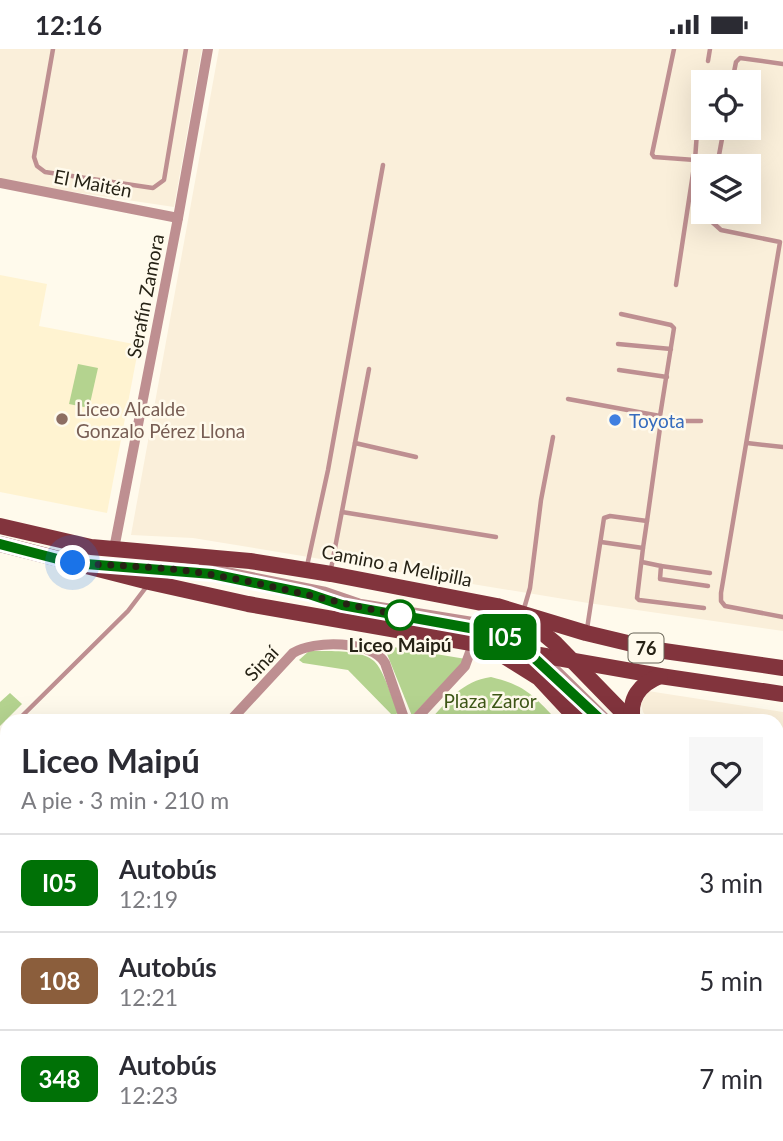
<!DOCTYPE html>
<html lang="es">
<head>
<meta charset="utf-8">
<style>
  :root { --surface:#fff; --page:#f7f7f7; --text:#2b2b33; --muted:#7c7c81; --line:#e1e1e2 }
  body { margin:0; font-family:Lato,sans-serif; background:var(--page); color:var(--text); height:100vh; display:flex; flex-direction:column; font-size:26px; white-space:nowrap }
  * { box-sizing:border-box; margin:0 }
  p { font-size:23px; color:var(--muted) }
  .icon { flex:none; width:38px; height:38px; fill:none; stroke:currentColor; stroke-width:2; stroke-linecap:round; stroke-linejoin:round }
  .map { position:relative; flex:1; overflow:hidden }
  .drawer { position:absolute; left:0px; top:665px; width:784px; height:427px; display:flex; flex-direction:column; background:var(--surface); border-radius:21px 21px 0 0; box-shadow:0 7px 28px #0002 }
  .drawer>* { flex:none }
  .badge { padding:0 14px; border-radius:10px; font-size:24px; line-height:46px }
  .controls { position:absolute; left:691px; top:21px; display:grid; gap:14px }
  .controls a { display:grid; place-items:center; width:70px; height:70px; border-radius:0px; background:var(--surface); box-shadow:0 7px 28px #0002; font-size:35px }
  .you { position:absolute; width:35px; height:35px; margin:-18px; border:5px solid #fff; border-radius:50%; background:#1a73e8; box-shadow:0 0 0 10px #1a73e833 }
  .map>.badge { position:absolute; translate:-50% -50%; box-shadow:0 0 0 4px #fff }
  .round { display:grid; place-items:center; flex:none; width:74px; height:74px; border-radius:0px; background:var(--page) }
  .headline { display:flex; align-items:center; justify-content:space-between; height:119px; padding:0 21px }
  h1 { font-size:33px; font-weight:700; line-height:52px }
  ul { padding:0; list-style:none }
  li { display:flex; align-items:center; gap:21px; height:98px; padding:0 21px; border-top:2px solid var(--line) }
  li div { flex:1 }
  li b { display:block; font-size:26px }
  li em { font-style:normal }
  li .badge { min-width:77px; font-weight:700; text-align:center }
  .status { display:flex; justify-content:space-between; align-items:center; height:49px; padding:0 35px; background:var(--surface); direction:ltr }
  .status svg { height:19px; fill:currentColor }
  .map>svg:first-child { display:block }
  .built { fill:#fff3d1 }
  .industrial { fill:#faefda; fill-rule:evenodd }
  .green { fill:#b4d38f }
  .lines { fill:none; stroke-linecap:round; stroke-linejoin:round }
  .service { stroke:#be8f91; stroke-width:4.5 }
  .minor { stroke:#be8f91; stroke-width:10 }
  .tertiary { stroke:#be8f91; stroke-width:12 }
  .primary { stroke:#82343d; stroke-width:16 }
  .line-casing { stroke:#fff; stroke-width:16 }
  .line { stroke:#007106; stroke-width:10 }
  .walk { stroke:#262215; stroke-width:7; stroke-dasharray:0 12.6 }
  .education-dot { fill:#8d6e63; stroke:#fffaec; stroke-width:2.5 }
  .shop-dot { fill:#3f7fe0; stroke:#fffaec; stroke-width:2.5 }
  .stop-dot { fill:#fff; stroke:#007106; stroke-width:3.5 }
  .labels { text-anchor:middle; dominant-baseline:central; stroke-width:5; stroke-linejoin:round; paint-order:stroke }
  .shield { fill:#fffaec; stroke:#676356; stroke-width:2 }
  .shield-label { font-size:18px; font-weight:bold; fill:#262215 }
  .street-label { font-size:19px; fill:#262215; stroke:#fffaec }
  .education-label { font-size:19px; fill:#785e54; stroke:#fffaec; text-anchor:start }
  .shop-label { font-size:19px; fill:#366cbe; stroke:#fffaec; text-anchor:start }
  .stop-label { font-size:19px; font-weight:bold; fill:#262215; stroke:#fffaec }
  .park-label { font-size:19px; fill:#3e5717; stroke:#fffaec }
</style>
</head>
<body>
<div class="status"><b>12:16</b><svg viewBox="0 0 49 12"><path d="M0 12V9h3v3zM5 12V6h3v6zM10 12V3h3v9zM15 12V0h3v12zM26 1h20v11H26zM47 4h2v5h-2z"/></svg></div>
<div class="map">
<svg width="783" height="1092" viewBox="0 0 783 1092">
  <rect width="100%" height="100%" fill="#fffaec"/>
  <g class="built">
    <path d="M 0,226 L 47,235 L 39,277 L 139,296 L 107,464 L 0,443 Z"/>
    <path d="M 0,812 L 7,813 L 7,879 L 0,872 Z"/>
  </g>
  <g class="industrial">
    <path d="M 0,0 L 202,0 L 174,158 L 0,132 Z"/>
    <path d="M 219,0 L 783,0 L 783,582 L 588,554 L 193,489 L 131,486 ZM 704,33 L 749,33 L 749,79 L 704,79 ZM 704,117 L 749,117 L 749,163 L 704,163 Z"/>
    <path d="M 648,642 L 783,663 L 783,807 L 777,801 L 777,672 L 650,672 L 643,663 L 641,655 Z"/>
  </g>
  <g class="green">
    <path d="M 78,315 L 98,319 L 89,359 L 69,355 Z"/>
    <path d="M 393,598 L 466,610 L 412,667 L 387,605 Z"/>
    <path d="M 309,602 C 327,602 361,600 374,612 C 384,621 392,650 398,663 L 394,668 L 348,621 L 303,614 L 299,611 Z"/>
    <path d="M 491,628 C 527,637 533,647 558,672 L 429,672 C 448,652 462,632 491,628 Z"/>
    <path d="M 10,644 L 22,655 L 0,677 L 0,653 Z"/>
  </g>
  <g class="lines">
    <g class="service">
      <path d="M 53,0 L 34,108 L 37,117 L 45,123 L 153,139 L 164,131 L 186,0"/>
      <path d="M 674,0 L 652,105 L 654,108 L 695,111"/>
      <path d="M 708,12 L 710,0"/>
      <path d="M 732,33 L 736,13 L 740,9 L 783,15"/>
      <path d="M 717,117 L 724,79"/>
      <path d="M 709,163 L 711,172 L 721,181 L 780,193 L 721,544 L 721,552 L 725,557 L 783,568"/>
      <path d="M 676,236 L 695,111 L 698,69"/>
      <path d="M 621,265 L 671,276 L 674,279 L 660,367 L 662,375"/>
      <path d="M 618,295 L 671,300"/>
      <path d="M 619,321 L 667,328"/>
      <path d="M 568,350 L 660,367"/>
      <path d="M 355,394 L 416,408"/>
      <path d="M 747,394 L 783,398"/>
      <path d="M 342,463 L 496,488"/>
      <path d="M 601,493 L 643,499 L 637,549 L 639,551 L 704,559"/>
      <path d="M 643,499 L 647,472"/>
      <path d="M 642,513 L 661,517 L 660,530 L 708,537"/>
      <path d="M 201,515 L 325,540 L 360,552 L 484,572 L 517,585 L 536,599"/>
      <path d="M 307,517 L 328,421 L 383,116"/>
      <path d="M 661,517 L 710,524"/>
      <path d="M 117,518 L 212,525 L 309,545 L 342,556 L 474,579 L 499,585 L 518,596"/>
      <path d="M 331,520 L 369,320"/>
      <path d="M 523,563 L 530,539 L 541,451 L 553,388"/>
      <path d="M 587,580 L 604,469 L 610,467 L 647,472 L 660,379 L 667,372 L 701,372"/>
      <path d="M 539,612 L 602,672"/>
      <path d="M 553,614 L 612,672"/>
      <path d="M 17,672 L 128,562 L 147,537"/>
      <path d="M 0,689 L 7,682"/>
      <path d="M 777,847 L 783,852"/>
      <path d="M 777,856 L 783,862"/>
    </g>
    <g class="minor">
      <path d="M 0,134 L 178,169"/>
      <path d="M 114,500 L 178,169 L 208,0"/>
      <path d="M 230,672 L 293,604 C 313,591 372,591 385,614 L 405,672"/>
      <path d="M 414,672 L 465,617 L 473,595"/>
      <path d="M 0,802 L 7,803"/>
      <path d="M 777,902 L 783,896"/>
      <path d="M 0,919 L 7,926"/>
      <path d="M 0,977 L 7,971"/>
      <path d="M 0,1069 L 7,1063"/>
      <path d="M 193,1085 L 200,1092"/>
      <path d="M 587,1085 L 596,1092"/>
      <path d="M 134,1092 L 142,1085"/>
      <path d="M 280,1092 L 288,1085"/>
      <path d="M 427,1092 L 435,1085"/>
      <path d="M 572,1092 L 579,1085"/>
    </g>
    <g class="tertiary">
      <path d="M 777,1045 L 783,1039"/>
      <path d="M 725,1092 L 733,1085"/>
    </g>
    <g class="primary">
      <path d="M 0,477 L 91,498 L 250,512 L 331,525 L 497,557 L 586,584 L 657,601 L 783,619"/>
      <path d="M 0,495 L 149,533 L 248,555 L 660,627 L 783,645"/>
      <path d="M 526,570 L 556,595 L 631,672"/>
      <path d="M 499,604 L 539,629 L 579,672"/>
      <path d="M 633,672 C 628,649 640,635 660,627"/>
      <path d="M 777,818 L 783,824"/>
      <path d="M 777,873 L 783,879"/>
    </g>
  </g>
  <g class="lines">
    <defs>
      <path id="line" d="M 0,495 L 73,514 L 212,525 L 309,545 L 342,556 L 492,583 L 505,588 L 530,605 L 602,672"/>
    </defs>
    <use href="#line" class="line-casing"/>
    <use href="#line" class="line"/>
    <path class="walk" d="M 73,514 C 116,517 159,517 201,524 C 269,534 333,554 400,566"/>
  </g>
  <circle class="education-dot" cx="62" cy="370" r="7"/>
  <circle class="shop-dot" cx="615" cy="371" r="7"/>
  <circle class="stop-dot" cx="400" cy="566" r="14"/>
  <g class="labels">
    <rect class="shield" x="628.5" y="584.5" width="35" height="29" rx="5"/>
    <g class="shield-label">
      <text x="646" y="599">76</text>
    </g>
    <g class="street-label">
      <text transform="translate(93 134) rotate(11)">El Maitén</text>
      <text transform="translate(145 247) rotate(-79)">Serafín Zamora</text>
      <text transform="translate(397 516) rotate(11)">Camino a Melipilla</text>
      <text transform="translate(261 614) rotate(-47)">Sinaí</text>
    </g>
    <g class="education-label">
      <text x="76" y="359">Liceo Alcalde<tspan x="76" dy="22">Gonzalo Pérez Llona</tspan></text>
    </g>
    <g class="shop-label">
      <text x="629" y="371">Toyota</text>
    </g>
    <g class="stop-label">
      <text x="400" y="595">Liceo Maipú</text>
    </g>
    <g class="park-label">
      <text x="490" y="651">Plaza Zaror</text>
    </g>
  </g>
</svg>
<div class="controls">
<a><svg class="icon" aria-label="locate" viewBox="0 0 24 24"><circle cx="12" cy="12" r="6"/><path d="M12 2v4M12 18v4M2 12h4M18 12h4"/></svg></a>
<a><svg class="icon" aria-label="layers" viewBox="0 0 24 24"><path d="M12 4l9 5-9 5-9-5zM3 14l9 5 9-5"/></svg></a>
</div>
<div class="you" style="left:73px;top:514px"></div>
<b class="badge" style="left:505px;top:588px;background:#007106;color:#fff">I05</b>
<section class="drawer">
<div class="headline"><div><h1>Liceo Maipú</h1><p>A pie · 3 min · 210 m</p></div><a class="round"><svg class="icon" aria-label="heart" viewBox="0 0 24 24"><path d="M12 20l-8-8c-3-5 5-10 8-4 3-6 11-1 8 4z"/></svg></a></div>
<ul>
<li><span class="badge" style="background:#007106;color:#fff">I05</span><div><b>Autobús</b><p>12:19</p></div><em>3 min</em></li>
<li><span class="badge" style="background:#8b5e3c;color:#fff">108</span><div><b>Autobús</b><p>12:21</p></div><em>5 min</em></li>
<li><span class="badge" style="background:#007106;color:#fff">348</span><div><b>Autobús</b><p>12:23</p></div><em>7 min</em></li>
</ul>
</section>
</div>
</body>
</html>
